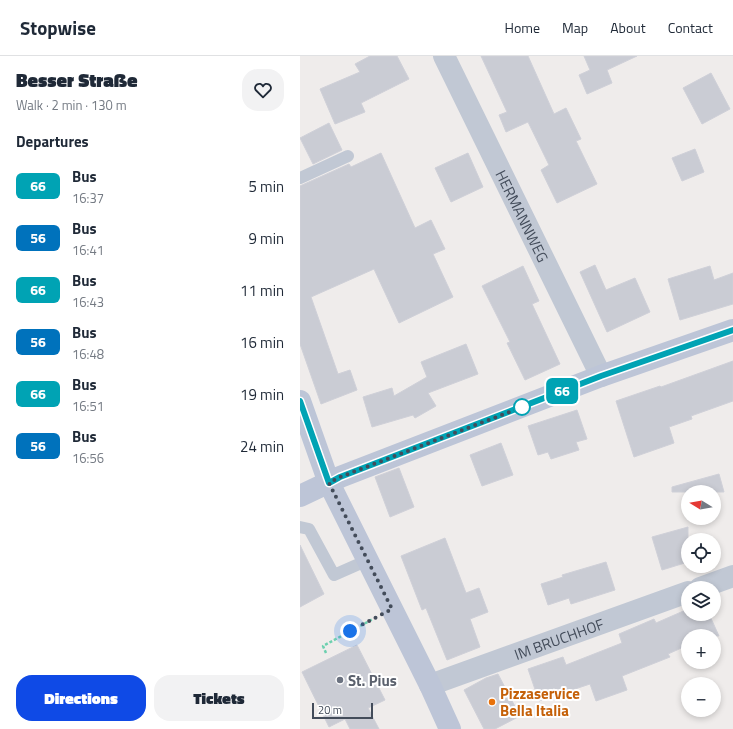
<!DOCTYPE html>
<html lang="en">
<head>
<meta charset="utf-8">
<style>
  :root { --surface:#fff; --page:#f2f2f3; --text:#1f2937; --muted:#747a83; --line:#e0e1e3; --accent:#0f4ae6 }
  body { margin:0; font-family:"Titillium Web",sans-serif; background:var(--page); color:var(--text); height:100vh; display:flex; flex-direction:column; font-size:15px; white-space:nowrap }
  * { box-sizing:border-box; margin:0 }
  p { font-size:13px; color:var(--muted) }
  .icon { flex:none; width:22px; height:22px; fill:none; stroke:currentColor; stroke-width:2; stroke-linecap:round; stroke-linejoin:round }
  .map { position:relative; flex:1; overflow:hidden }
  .panel { display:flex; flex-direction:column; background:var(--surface); width:300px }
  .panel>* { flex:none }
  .badge { padding:0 8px; border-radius:6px; font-size:14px; line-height:26px }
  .needle { width:26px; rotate:281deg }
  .tools { position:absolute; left:381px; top:429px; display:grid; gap:8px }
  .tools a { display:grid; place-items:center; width:40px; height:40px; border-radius:50%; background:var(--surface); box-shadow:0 2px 6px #0003; font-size:20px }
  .scale { position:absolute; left:12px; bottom:10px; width:61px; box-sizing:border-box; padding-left:4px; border:2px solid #434c5a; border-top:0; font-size:11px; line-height:14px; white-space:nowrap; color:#434c5a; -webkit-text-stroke:3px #fff; paint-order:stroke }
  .you { position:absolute; width:20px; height:20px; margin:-10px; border:3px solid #fff; border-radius:50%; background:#1a73e8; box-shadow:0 0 0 6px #1a73e833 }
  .map>.badge { position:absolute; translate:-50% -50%; box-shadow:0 0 0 2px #fff }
  h2 { padding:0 16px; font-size:15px; line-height:36px }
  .round { display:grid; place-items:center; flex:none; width:42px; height:42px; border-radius:16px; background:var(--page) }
  .head { display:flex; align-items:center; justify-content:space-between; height:68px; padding:0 16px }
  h1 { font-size:19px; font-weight:800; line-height:30px }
  .action { display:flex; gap:8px; margin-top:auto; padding:8px 16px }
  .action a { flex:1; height:46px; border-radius:16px; background:var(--accent); color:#fff; font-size:16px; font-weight:800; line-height:46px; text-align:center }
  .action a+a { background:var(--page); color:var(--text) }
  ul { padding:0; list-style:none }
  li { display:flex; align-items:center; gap:12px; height:52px; padding:0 16px }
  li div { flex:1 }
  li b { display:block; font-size:15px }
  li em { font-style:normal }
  li .badge { min-width:44px; font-weight:700; text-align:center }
  header { display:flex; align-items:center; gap:24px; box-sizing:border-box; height:56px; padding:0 20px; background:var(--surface); border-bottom:1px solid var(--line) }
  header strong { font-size:19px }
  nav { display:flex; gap:22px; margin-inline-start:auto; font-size:14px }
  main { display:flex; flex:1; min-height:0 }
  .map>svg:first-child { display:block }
  .building { fill:#caccd4; stroke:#cfd0d8 }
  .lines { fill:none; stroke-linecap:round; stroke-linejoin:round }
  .path { stroke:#6cd0af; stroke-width:2.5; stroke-dasharray:3 2; stroke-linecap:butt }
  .lane { stroke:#c1c8d4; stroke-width:12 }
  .street { stroke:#c1c8d4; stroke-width:22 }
  .secondary { stroke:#bdc5d7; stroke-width:22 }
  .line-casing { stroke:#fff; stroke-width:9 }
  .line { stroke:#00a3b4; stroke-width:6 }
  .walk { stroke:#434c5a; stroke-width:4; stroke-dasharray:0 7.2 }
  .stop-dot { fill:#fff; stroke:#00a3b4; stroke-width:2 }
  .worship-dot { fill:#6b7280; stroke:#fff; stroke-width:1.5 }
  .food-dot { fill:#e8710a; stroke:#fff; stroke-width:1.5 }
  .labels { text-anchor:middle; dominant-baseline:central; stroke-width:4; stroke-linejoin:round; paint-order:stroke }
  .street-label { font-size:15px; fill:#434c5a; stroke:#fff }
  .worship-label { font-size:15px; font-weight:bold; fill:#5b616d; stroke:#fff; text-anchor:start }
  .food-label { font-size:15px; font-weight:bold; fill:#c56008; stroke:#fff; text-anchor:start }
</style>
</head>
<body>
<header>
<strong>Stopwise</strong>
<nav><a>Home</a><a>Map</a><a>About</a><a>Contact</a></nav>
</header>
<main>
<section class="panel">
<div class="head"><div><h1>Besser Straße</h1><p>Walk · 2 min · 130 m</p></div><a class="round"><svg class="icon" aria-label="heart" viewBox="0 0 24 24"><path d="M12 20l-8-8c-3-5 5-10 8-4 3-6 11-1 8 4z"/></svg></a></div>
<h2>Departures</h2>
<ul>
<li><span class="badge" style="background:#00a3b4;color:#fff">66</span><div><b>Bus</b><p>16:37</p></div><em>5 min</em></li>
<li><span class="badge" style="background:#0072bc;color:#fff">56</span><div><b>Bus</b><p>16:41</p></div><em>9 min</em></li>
<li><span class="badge" style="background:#00a3b4;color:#fff">66</span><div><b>Bus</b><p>16:43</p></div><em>11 min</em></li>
<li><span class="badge" style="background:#0072bc;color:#fff">56</span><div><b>Bus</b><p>16:48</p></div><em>16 min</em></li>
<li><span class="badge" style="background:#00a3b4;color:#fff">66</span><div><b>Bus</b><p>16:51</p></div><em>19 min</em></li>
<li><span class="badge" style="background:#0072bc;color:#fff">56</span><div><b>Bus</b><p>16:56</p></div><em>24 min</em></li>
</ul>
<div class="action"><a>Directions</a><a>Tickets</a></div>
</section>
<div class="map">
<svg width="433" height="673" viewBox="0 0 433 673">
  <rect width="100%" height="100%" fill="#efeceb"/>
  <g class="building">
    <path d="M 70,0 L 97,0 L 109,23 L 61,47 L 65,56 L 35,68 L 20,33 L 60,16 L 55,8 Z"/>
    <path d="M 181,0 L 228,0 L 254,58 L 266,52 L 281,83 L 276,85 L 297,128 L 257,147 L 241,114 L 249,109 L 228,66 L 206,76 L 199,59 L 207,56 Z"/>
    <path d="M 284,0 L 337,0 L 307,14 L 312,27 L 287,38 L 279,19 L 290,14 Z"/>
    <path d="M 411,17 L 430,53 L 402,68 L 383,32 Z"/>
    <path d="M 29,67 L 42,94 L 13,108 L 0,82 Z"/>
    <path d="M 395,93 L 404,116 L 382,125 L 372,102 Z"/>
    <path d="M 81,97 L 115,172 L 131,164 L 145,193 L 133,198 L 153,241 L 99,267 L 74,213 L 11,241 L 38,318 L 50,314 L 57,334 L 21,348 L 0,288 L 0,130 L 49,108 L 51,111 Z"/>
    <path d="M 168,97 L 183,131 L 151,146 L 135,112 Z"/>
    <path d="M 295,209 L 306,234 L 335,222 L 350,256 L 307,276 L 280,216 Z"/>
    <path d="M 223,210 L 239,245 L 232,248 L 260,308 L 225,324 L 207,287 L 210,286 L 182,230 Z"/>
    <path d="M 410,210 L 414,224 L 433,217 L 433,248 L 380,264 L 368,223 Z"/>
    <path d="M 166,288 L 178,318 L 128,337 L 136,350 L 115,362 L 113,359 L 72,371 L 63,341 L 92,332 L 94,340 L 127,321 L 121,306 Z"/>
    <path d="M 433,305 L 433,345 L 391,360 L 392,363 L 369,371 L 374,387 L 334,401 L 316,345 L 360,330 L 361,331 Z"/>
    <path d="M 277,354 L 287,383 L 276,386 L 279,394 L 251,403 L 248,396 L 238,399 L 228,370 Z"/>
    <path d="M 201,387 L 213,419 L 182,430 L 170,399 Z"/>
    <path d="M 99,412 L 114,451 L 90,461 L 75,421 Z"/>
    <path d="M 419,418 L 424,436 L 372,436 L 372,431 Z"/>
    <path d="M 388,471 L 388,506 L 362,514 L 352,481 Z"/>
    <path d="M 145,482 L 166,537 L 179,532 L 188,556 L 170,563 L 180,591 L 147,604 L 126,552 L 122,554 L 101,500 Z"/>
    <path d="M 0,489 L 24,538 L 0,551 Z"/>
    <path d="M 306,506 L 315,534 L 271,548 L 269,542 L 248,549 L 241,528 L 263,521 L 262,519 Z"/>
    <path d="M 388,553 L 388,558 L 409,558 L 419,580 L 388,580 L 388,589 L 368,598 L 370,601 L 322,620 L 327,634 L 296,645 L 290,628 L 239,645 L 228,613 L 263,601 L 266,609 L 322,587 L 319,578 L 354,563 L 356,567 Z"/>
    <path d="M 57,589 L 85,644 L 68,652 L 79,673 L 50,673 L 45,663 L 29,671 L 2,616 Z"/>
    <path d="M 198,618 L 220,660 L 195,673 L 184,673 L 164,634 L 186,622 Z"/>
  </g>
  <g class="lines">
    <path class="path" d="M 26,597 L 23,590 L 73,563"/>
    <g class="lane">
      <path d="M 0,122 L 48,100"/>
      <path d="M 0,471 L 9,473 L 34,519 L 68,504"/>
    </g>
    <g class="street">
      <path id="s1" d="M 144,0 L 301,320"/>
      <path d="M 400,532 L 433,520"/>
      <path id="s2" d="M 130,629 L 388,536"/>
    </g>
    <g class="secondary">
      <path d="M 0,345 L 29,427 L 130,629 L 150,673"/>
      <path d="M 0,440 L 40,421 L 301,320 L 433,274"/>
    </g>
  </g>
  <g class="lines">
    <defs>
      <path id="line" d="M 0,345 L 29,427 L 40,421 L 301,320 L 433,274"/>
    </defs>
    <use href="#line" class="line-casing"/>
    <use href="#line" class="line"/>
    <path class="walk" d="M 50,575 L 92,553 L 29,427 L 40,421 L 225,350 L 222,351"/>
  </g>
  <circle class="stop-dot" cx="222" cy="351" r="8"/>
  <circle class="worship-dot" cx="40" cy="624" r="4"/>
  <circle class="food-dot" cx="192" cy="646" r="4"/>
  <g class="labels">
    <g class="street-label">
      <text stroke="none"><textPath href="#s1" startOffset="178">HERMANNWEG</textPath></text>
      <text stroke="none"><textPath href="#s2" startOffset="137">IM BRUCHHOF</textPath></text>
    </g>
    <g class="worship-label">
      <text x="48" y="624">St. Pius</text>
    </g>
    <g class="food-label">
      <text x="200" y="637">Pizzaservice<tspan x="200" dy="17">Bella Italia</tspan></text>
    </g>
  </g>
</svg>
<div class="tools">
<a><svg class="needle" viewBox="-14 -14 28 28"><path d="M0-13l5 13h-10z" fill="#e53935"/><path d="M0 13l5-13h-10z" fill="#747a83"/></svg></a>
<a><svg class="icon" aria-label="locate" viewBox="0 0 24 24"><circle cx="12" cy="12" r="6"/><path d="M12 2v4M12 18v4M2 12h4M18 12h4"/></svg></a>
<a><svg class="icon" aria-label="layers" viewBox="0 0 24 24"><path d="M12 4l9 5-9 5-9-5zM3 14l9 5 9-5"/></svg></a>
<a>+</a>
<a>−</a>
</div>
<div class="scale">20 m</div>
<div class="you" style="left:50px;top:575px"></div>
<b class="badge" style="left:262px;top:335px;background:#00a3b4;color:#fff">66</b>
</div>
</main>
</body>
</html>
